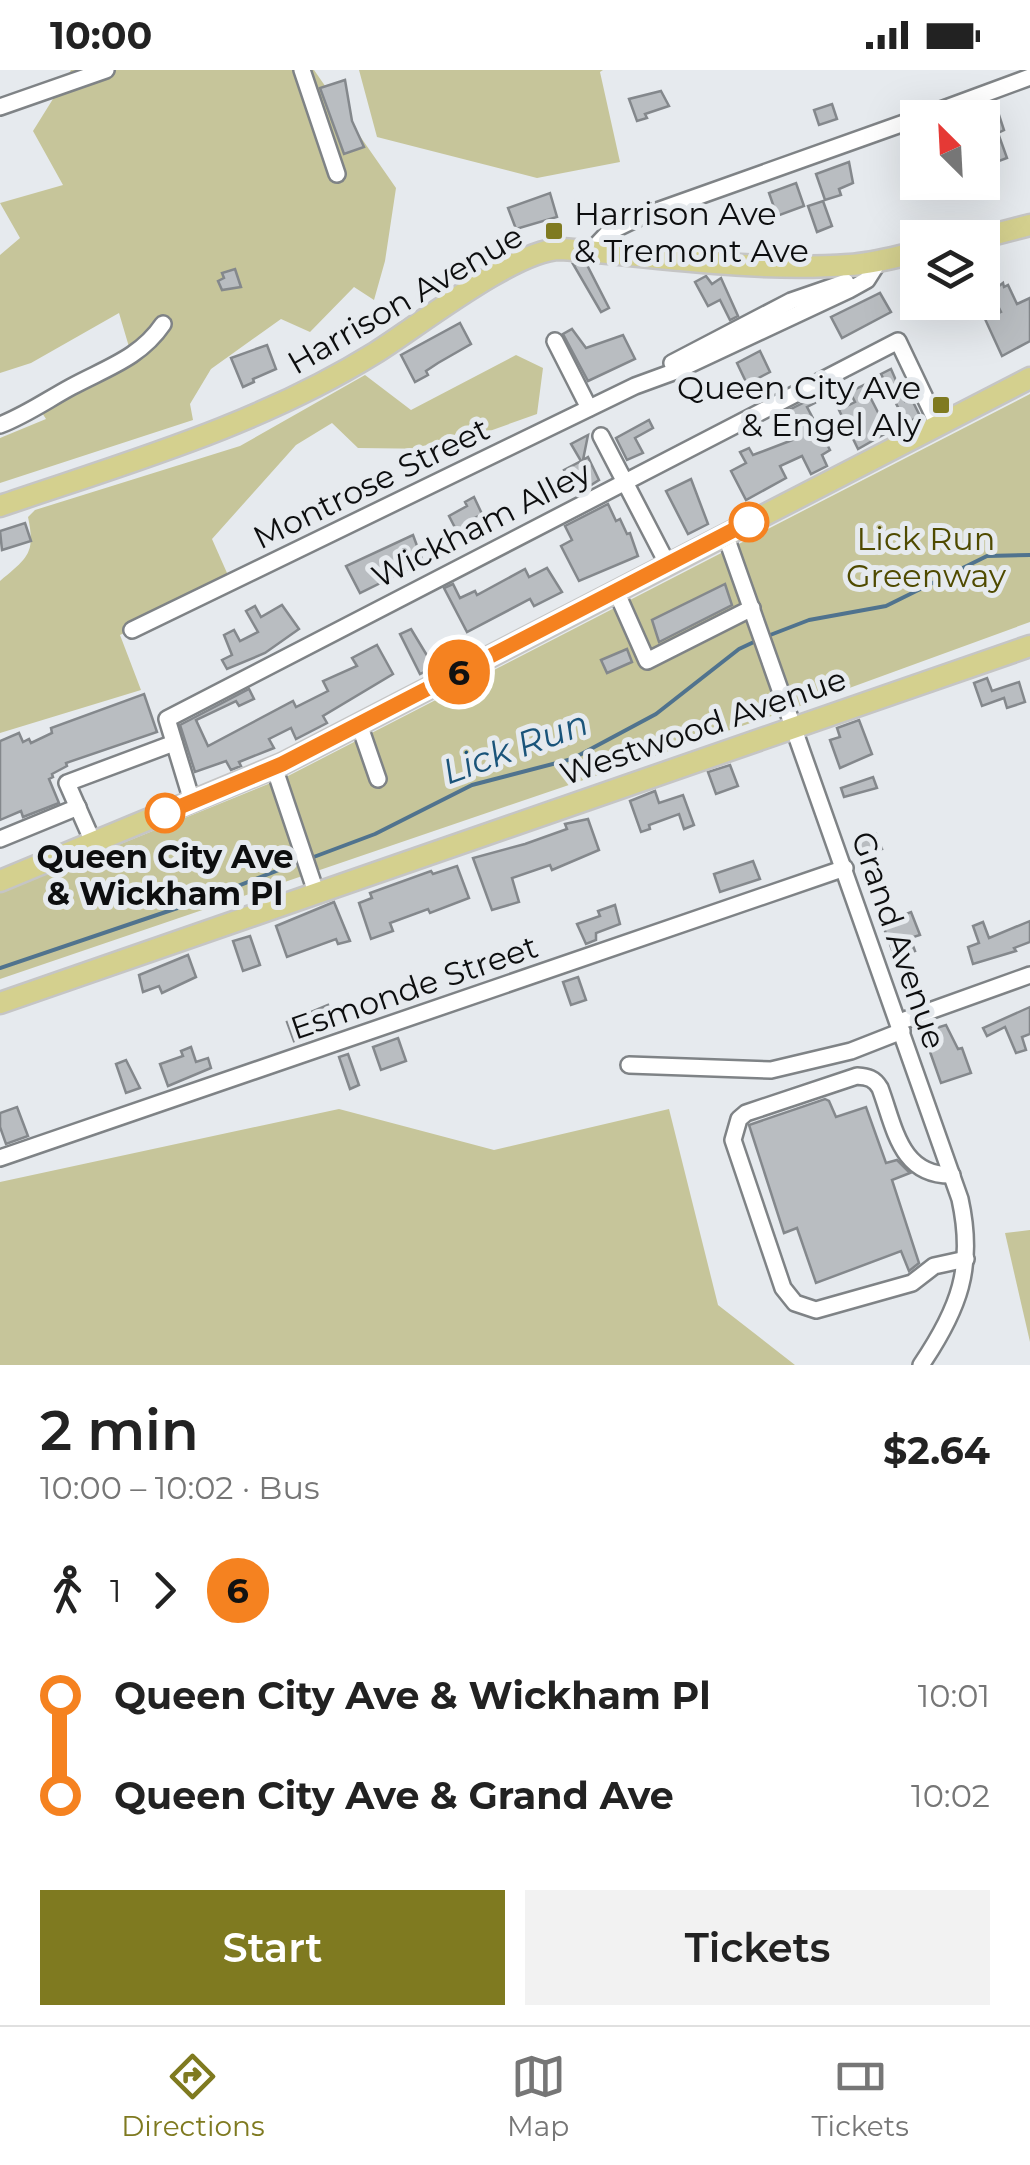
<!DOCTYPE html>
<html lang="en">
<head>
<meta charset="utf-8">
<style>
  :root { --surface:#fff; --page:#f2f2f2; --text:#222; --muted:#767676; --line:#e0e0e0; --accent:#7f7a20 }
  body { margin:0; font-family:Montserrat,sans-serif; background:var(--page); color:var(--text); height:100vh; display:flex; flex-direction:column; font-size:38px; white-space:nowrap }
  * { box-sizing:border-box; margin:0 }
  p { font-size:32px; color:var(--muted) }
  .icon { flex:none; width:55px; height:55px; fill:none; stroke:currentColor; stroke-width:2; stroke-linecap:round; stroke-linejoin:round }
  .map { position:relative; height:1295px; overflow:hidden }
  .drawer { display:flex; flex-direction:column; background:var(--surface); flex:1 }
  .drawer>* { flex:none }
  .badge { padding:0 20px; border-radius:32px; font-size:35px; line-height:65px }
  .needle { width:65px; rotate:336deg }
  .buttons { position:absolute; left:900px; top:30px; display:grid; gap:20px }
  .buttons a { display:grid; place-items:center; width:100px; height:100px; border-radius:0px; background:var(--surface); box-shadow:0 10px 40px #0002; font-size:50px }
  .map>.badge { position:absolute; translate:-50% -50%; box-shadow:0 0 0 5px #fff }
  .legs { display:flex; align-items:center; gap:15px; height:110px; padding:0 40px; font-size:32px }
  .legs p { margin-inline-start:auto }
  .head { display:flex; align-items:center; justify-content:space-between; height:170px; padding:0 40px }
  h1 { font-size:55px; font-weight:600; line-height:75px }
  .action { display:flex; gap:20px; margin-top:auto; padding:20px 40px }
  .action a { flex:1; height:115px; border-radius:0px; background:var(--accent); color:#fff; font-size:40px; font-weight:600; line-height:115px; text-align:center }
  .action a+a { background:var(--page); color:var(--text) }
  ul { padding:0 40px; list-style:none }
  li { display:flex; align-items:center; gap:35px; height:100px; font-size:38px }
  li i { display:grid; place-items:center; width:15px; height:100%; margin:0 12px; background:currentColor }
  li i::after { content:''; width:25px; height:25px; margin:-12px; border:8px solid; border-radius:50%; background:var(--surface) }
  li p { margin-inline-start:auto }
  li:first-child i { background:linear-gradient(#0000 50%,currentColor 0) }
  li:last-child i { background:linear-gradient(currentColor 50%,#0000 0) }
  .status { display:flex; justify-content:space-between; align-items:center; height:70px; padding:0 50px; background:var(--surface); direction:ltr }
  .status svg { height:28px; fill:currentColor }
  .tab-bar { display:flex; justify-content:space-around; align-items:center; height:140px; border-top:2px solid var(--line); background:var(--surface); font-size:28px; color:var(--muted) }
  .tab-bar a { display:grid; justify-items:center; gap:5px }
  .tab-bar .active { color:var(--accent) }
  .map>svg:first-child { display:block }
  .green { fill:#c6c59a }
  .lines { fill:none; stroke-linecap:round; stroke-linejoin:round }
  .stream { stroke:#50738e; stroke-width:4 }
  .building { fill:#b9bdc1; stroke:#84888c; stroke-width:2.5 }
  .minor-casing { stroke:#7f8386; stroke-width:20 }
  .major-casing { stroke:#c5c5c5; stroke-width:25 }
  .minor { stroke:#fff; stroke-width:15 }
  .major { stroke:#d4d08e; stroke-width:20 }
  .line-1-casing { stroke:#fff; stroke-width:22 }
  .line-1 { stroke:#f58220; stroke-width:15 }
  .poi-dot { fill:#7f7a20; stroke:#e6eaee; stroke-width:4 }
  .stop-1-dot { fill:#fff; stroke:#f58220; stroke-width:5 }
  .labels { text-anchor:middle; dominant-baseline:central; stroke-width:10; stroke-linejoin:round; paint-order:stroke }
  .poi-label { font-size:32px; fill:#0d0e0f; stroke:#e6eaee; text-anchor:start }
  .street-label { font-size:32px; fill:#0d0e0f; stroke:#e6eaee }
  .park-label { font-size:32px; fill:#4f4a00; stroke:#e6eaee }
  .stop-label { font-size:32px; font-weight:bold; fill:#0d0e0f; stroke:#e6eaee }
  .water-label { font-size:35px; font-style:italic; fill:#1a547a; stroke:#e6eaee }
</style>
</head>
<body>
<div class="status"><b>10:00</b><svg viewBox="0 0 49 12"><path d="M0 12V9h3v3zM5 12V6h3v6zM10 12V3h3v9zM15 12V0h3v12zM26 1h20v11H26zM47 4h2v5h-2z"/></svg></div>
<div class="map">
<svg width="1030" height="1295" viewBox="0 0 1030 1295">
  <rect width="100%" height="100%" fill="#e6eaee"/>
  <g class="green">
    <path d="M 71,0 L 314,0 L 396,118 L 385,191 L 374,230 L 354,217 L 310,262 L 281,249 L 211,299 L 190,334 L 193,350 L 0,413 L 0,368 L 46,349 L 39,338 L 132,287 L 119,243 L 31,293 L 0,303 L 0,185 L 20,168 L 0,133 L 63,115 L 33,61 Z"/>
    <path d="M 359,0 L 603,0 L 600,2 L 620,92 L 537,108 L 377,67 Z"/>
    <path d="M 516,285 L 543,298 L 537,344 L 439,379 L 358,378 L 332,353 L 296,375 L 212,469 L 231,512 L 120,565 L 141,620 L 0,663 L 0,511 C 27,488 36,484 28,447 L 35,440 L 240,376 L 365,305 L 411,340 Z"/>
    <path d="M 1030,324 L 1030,552 L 789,640 L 0,909 L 0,823 L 288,706 Z"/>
    <path d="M 339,1039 L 494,1080 L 669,1039 L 718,1235 L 795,1295 L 0,1295 L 0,1112 Z"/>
    <path d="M 1030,1160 L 1030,1272 L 1005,1163 Z"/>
  </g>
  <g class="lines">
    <g class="stream">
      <path d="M 765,567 L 809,550 L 886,536 L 987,486 L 1030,485"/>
      <path d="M 311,788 L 375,764 L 472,715 L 572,689 L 656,644 L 739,579 L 756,571"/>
      <path d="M 0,898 L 207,828 L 302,791"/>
    </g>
  </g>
  <g class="building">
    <path d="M 345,10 L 352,51 L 364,77 L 344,84 L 320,18 Z"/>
    <path d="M 661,21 L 669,36 L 645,44 L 647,48 L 637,51 L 629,29 Z"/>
    <path d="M 832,34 L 837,49 L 819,55 L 814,40 Z"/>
    <path d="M 998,42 L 1004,60 L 998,63 L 1007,88 L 991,94 L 982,70 L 982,47 Z"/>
    <path d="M 849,92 L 853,113 L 839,119 L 841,125 L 825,130 L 816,104 Z"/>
    <path d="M 796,113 L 804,136 L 777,146 L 769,123 Z"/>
    <path d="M 550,123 L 557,147 L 516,159 L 508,138 Z"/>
    <path d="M 823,131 L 832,156 L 817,162 L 808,136 Z"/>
    <path d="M 573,194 L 587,195 L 609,238 L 601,242 Z"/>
    <path d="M 235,199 L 241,217 L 222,220 L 218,211 L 224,208 L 222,203 Z"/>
    <path d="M 706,206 L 712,214 L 721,208 L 738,246 L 730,250 L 720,230 L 708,236 L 695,212 Z"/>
    <path d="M 1003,213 L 1004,217 L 1008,215 L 1017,234 L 1030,228 L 1030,271 L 1002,286 L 985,249 L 1001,242 L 991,222 Z"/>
    <path d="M 880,223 L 891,242 L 842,268 L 831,247 Z"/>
    <path d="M 460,253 L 471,274 L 438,293 L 426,301 L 428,305 L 415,312 L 401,285 Z"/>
    <path d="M 572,259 L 586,278 L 623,265 L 635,289 L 588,311 L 563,264 Z"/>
    <path d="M 267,275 L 276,299 L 253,309 L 254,312 L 243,317 L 231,288 Z"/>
    <path d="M 760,281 L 770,302 L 747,314 L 737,293 Z"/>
    <path d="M 891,299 L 905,331 L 911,328 L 920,346 L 906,353 L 881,304 Z"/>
    <path d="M 864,315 L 888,362 L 858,379 L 839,340 L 855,332 L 850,322 Z"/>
    <path d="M 813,328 L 815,333 L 807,337 L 830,380 L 822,385 L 827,396 L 811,404 L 802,386 L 780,396 L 786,408 L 746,430 L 731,401 L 746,393 L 740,382 L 749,378 L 753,385 L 795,369 L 784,348 L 788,346 L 785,342 Z"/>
    <path d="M 649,350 L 653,358 L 635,368 L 643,383 L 627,390 L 616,368 Z"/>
    <path d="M 588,365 L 583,390 L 588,387 L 599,410 L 577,424 L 564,400 L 581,391 L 571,374 Z"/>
    <path d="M 691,409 L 708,454 L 688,464 L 666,421 Z"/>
    <path d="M 474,427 L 482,444 L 464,454 L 473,472 L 465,477 L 449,446 L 467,436 L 465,432 Z"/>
    <path d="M 608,434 L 616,451 L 620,449 L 627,464 L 630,463 L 638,486 L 579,511 L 561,476 L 572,470 L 565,456 Z"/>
    <path d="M 25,453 L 31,471 L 2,480 L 0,461 Z"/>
    <path d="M 413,465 L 423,492 L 360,523 L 346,496 Z"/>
    <path d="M 547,498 L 562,522 L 534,536 L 530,529 L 467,562 L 444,518 L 453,514 L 460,528 L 475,521 L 477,525 L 525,499 L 529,507 Z"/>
    <path d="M 725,514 L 732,535 L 659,572 L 652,550 Z"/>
    <path d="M 282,535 L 299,559 L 265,583 L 227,599 L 222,590 L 232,585 L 224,565 L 234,560 L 240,571 L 258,562 L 246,541 L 255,536 L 261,547 Z"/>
    <path d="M 411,559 L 434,597 L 420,604 L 400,564 Z"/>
    <path d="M 377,575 L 393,604 L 323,646 L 327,653 L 296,669 L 291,658 L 269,669 L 274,678 L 239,692 L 241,696 L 231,700 L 226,691 L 195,702 L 180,655 L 249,619 L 254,629 L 239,636 L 236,631 L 196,650 L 208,676 L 293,631 L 296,637 L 328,621 L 323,611 L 357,596 L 352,588 Z"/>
    <path d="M 627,579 L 632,592 L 607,603 L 601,590 Z"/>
    <path d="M 987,608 L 992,621 L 1019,612 L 1025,632 L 1007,638 L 1004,628 L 982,636 L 974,613 Z"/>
    <path d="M 144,624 L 157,662 L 66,693 L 67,696 L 52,704 L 53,707 L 49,709 L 59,733 L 23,747 L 21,741 L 0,750 L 0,671 L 19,663 L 23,672 L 29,669 L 31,673 L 52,663 L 51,658 Z"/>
    <path d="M 859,650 L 872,684 L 840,698 L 830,670 L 840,667 L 837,658 Z"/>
    <path d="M 730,695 L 738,716 L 716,724 L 708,702 Z"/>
    <path d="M 873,707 L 877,718 L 844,727 L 841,718 Z"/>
    <path d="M 655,721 L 659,733 L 683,725 L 694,755 L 684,759 L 679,744 L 649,755 L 650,759 L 641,762 L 630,731 Z"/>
    <path d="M 588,749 L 599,780 L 552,800 L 550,795 L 512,808 L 519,832 L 492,840 L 473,788 L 525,774 L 567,759 L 565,754 Z"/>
    <path d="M 876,764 L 882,779 L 863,786 L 857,770 Z"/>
    <path d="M 753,791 L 760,809 L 720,822 L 714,804 Z"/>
    <path d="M 457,796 L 469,828 L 430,843 L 428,839 L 390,853 L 393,861 L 371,869 L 359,833 L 372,828 L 370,823 L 431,801 L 433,804 Z"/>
    <path d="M 334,832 L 350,871 L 338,874 L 336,869 L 287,887 L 276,856 Z"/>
    <path d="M 615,835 L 620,854 L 596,863 L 596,870 L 586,874 L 577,854 L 600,846 L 598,841 Z"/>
    <path d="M 911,842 L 920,865 L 910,868 L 915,881 L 895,888 L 882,853 Z"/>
    <path d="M 1030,851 L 1030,872 L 1014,878 L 1016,881 L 973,894 L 968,877 L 979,873 L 973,856 L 983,852 L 989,868 Z"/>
    <path d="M 250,866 L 260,895 L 243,901 L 233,871 Z"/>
    <path d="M 188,885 L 196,907 L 162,923 L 159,916 L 143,922 L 139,905 Z"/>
    <path d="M 578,907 L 586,930 L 571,935 L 563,912 Z"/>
    <path d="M 328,935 L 335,953 L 301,960 L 304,967 L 294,971 L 287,952 Z"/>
    <path d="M 1030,937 L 1030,964 L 1022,967 L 1026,980 L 1016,983 L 1005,957 L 987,966 L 983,958 Z"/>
    <path d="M 946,955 L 958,979 L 962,978 L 971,1003 L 941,1013 L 923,962 Z"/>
    <path d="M 398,968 L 406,991 L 381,1000 L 373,977 Z"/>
    <path d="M 191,977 L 196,992 L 208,988 L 211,998 L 168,1016 L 160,994 L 183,986 L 181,981 Z"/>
    <path d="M 348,984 L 359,1015 L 350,1019 L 339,987 Z"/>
    <path d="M 126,990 L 140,1018 L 126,1023 L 116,994 Z"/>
    <path d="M 825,1029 L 829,1031 L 836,1047 L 866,1037 L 886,1093 L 897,1090 L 910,1103 L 892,1110 L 919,1193 L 909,1201 L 901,1181 L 816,1213 L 797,1158 L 784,1163 L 749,1055 Z"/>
    <path d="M 17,1037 L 28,1066 L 6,1074 L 0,1057 L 0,1043 Z"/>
  </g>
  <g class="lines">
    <defs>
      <g id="minor">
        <path d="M 302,0 L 337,104"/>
        <path d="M 0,37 L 106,0"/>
        <path d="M 919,48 L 1030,7"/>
        <path d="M 982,109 L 986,120"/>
        <path d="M 591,181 L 609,162 L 640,147 L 918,48"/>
        <path d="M 555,271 L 589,338"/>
        <path d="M 672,293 L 791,231 L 846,212"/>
        <path d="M 0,355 C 26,345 47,330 71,317 C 106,298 140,288 163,254"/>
        <path d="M 601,366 L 668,495"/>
        <path d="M 725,464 L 960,1129 C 975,1197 959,1239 921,1295"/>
        <path d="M 616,521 L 647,591 L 752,538"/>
        <path d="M 132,560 L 635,316 L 676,301 L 849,220 L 867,210 L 879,191"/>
        <path d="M 359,654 L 378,709"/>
        <path d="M 274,697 L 316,822"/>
        <path d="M 192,731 L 167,649 L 898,271 L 938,355"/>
        <path d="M 0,769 L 78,737"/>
        <path d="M 93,772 L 67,713 L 174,673"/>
        <path d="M 899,952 L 1030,905"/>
        <path d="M 629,995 L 771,1000 L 851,981 L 902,961"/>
        <path d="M 0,1088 L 845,798"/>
        <path d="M 952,1105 C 900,1106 895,1058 880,1018 C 874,1008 868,1007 857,1006 L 746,1043 L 739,1049 L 733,1070 L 783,1218 L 795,1233 L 816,1240 L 912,1213 L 934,1196 L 966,1189"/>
      </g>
      <g id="major">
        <path d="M 980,168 L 1030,155"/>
        <path d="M 0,436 C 129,392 259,355 375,283 C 417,257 515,179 561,179 C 657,186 753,202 849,195 C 872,194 895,187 918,182"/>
        <path d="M 0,811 L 282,694 L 1030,308"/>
        <path d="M 0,933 L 1030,576"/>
      </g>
    </defs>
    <use href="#minor" class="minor-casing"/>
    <use href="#major" class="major-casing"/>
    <use href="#minor" class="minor"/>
    <use href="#major" class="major"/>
  </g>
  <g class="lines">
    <defs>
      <path id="line-1" d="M 165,743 L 282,694 L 749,452"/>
    </defs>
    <use href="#line-1" class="line-1-casing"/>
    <use href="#line-1" class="line-1"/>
  </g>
  <g class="poi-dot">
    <rect x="544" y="151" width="20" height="20" rx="5"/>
    <rect x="931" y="325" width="20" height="20" rx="5"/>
  </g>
  <g class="stop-1-dot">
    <circle cx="749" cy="452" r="18"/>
    <circle cx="165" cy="743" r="18"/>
  </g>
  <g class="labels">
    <g class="poi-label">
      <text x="574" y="143">Harrison Ave<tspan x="574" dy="37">&amp; Tremont Ave</tspan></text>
      <text x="921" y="317" text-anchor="end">Queen City Ave<tspan x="921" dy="37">&amp; Engel Aly</tspan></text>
    </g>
    <g class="street-label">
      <text transform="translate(405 229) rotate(-30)">Harrison Avenue</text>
      <text transform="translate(371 413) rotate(-26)">Montrose Street</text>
      <text transform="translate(481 454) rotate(-27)">Wickham Alley</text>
      <text transform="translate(703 656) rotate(-19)">Westwood Avenue</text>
      <text transform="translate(899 870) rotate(71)">Grand Avenue</text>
      <text transform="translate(414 917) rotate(-19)">Esmonde Street</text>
    </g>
    <g class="park-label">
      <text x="926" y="468">Lick Run<tspan x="926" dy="37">Greenway</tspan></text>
    </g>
    <g class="stop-label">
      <text x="165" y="786">Queen City Ave<tspan x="165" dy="37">&amp; Wickham Pl</tspan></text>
    </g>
    <g class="water-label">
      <text transform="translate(515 677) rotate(-20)">Lick Run</text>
    </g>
  </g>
</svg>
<div class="buttons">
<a><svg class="needle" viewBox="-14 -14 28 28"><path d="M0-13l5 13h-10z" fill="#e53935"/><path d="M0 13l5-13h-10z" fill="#767676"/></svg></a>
<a><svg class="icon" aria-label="layers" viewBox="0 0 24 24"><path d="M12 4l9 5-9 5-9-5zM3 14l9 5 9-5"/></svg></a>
</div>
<b class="badge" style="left:459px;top:602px;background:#f58220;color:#111">6</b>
</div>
<section class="drawer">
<div class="head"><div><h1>2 min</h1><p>10:00 – 10:02 · Bus</p></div><b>$2.64</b></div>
<div class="legs"><svg class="icon" aria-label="walk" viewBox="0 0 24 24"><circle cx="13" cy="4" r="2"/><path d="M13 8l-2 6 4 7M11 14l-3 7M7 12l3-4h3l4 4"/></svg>1<svg class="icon" aria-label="forward" viewBox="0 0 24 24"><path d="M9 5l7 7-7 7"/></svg><b class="badge" style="background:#f58220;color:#111">6</b></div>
<ul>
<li><i style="color:#f58220"></i><b>Queen City Ave &amp; Wickham Pl</b><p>10:01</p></li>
<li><i style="color:#f58220"></i><b>Queen City Ave &amp; Grand Ave</b><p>10:02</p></li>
</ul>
<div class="action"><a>Start</a><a>Tickets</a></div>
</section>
<nav class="tab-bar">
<a class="active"><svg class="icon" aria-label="directions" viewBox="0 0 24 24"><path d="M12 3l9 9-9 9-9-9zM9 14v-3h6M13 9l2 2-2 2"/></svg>Directions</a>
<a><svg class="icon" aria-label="map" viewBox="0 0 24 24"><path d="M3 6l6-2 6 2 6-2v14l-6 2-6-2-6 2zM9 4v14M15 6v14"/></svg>Map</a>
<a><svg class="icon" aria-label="tickets" viewBox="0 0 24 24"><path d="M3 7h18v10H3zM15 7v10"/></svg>Tickets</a>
</nav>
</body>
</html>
